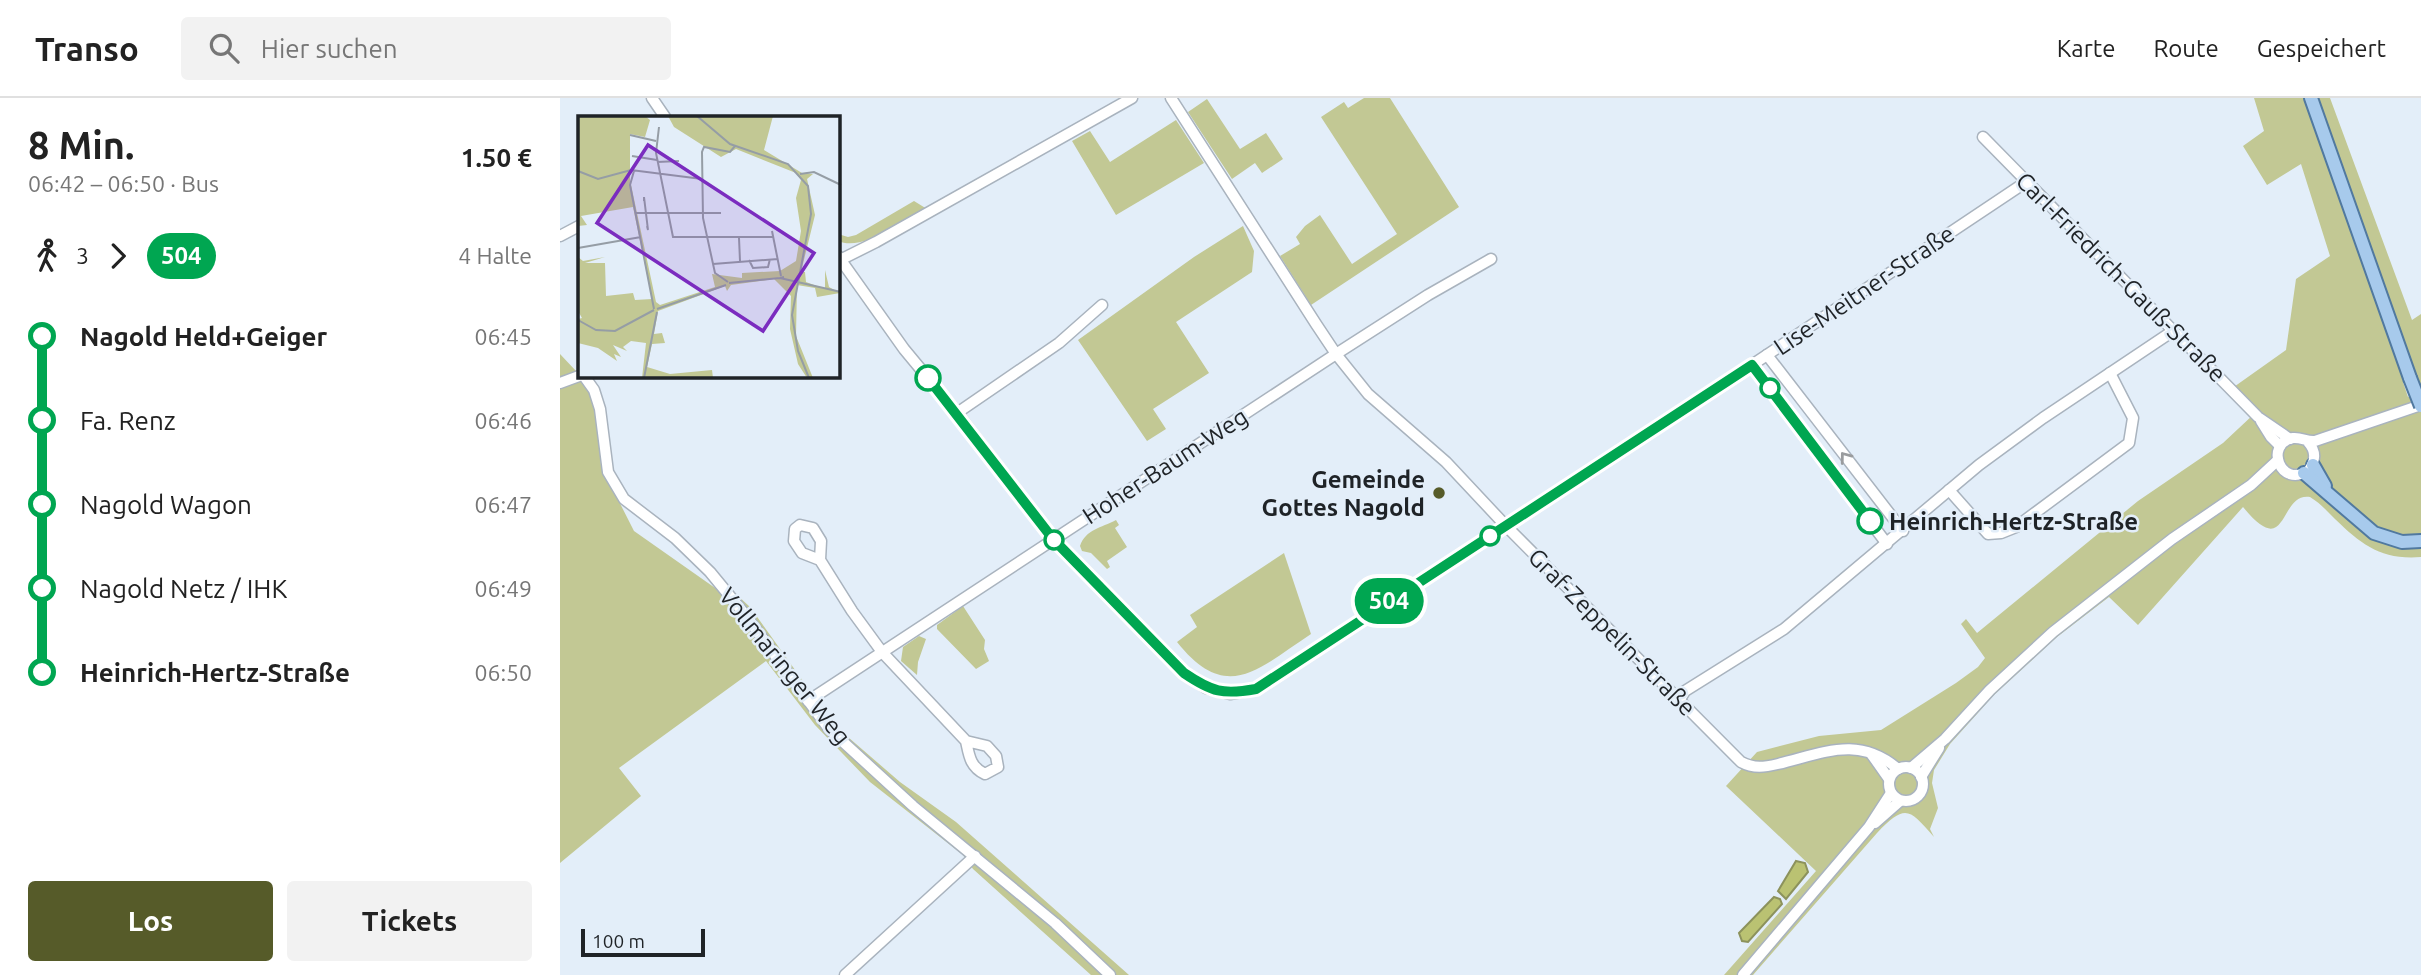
<!DOCTYPE html>
<html lang="de">
<head>
<meta charset="utf-8">
<style>
  :root { --surface:#fff; --page:#f2f2f2; --text:#222; --muted:#767676; --line:#e0e0e0; --accent:#565b29 }
  body { margin:0; font-family:Ubuntu,sans-serif; background:var(--page); color:var(--text); height:100vh; display:flex; flex-direction:column; font-size:26px; white-space:nowrap }
  * { box-sizing:border-box; margin:0 }
  p { font-size:23px; color:var(--muted) }
  .icon { flex:none; width:38px; height:38px; fill:none; stroke:currentColor; stroke-width:2; stroke-linecap:round; stroke-linejoin:round }
  .map { position:relative; flex:1; overflow:hidden }
  .details { display:flex; flex-direction:column; background:var(--surface); width:560px }
  .details>* { flex:none }
  .badge { padding:0 14px; border-radius:23px; font-size:24px; line-height:46px }
  .scale { position:absolute; left:21px; bottom:18px; width:124px; box-sizing:border-box; padding-left:7px; border:4px solid #1f2327; border-top:0; font-size:19px; line-height:24px; white-space:nowrap; color:#1f2327; -webkit-text-stroke:5px #e3eef9; paint-order:stroke }
  .map>.badge { position:absolute; translate:-50% -50%; box-shadow:0 0 0 4px #fff }
  .legs { display:flex; align-items:center; gap:10px; height:77px; padding:0 28px; font-size:23px }
  .legs p { margin-inline-start:auto }
  .headline { display:flex; align-items:center; justify-content:space-between; height:119px; padding:0 28px }
  h1 { font-size:38px; font-weight:600; line-height:52px }
  .action { display:flex; gap:14px; margin-top:auto; padding:14px 28px }
  .action a { flex:1; height:80px; border-radius:7px; background:var(--accent); color:#fff; font-size:28px; font-weight:600; line-height:80px; text-align:center }
  .action a+a { background:var(--page); color:var(--text) }
  ul { padding:0 28px; list-style:none }
  li { display:flex; align-items:center; gap:24px; height:84px; font-size:26px }
  li i { display:grid; place-items:center; width:10px; height:100%; margin:0 9px; background:currentColor }
  li i::after { content:''; width:18px; height:18px; margin:-9px; border:5px solid; border-radius:50%; background:var(--surface) }
  li p { margin-inline-start:auto }
  li:first-child i { background:linear-gradient(#0000 50%,currentColor 0) }
  li:last-child i { background:linear-gradient(currentColor 50%,#0000 0) }
  header { display:flex; align-items:center; gap:42px; box-sizing:border-box; height:98px; padding:0 35px; background:var(--surface); border-bottom:2px solid var(--line) }
  header strong { font-size:33px }
  nav { display:flex; gap:38px; margin-inline-start:auto; font-size:24px }
  .search { width:490px; height:63px; background:var(--page); display:flex; align-items:center; gap:18px; box-sizing:border-box; padding:0 24px; border-radius:7px; color:var(--muted); font-size:26px }
  main { display:flex; flex:1; min-height:0 }
  .map>svg:first-child { display:block }
  .green { fill:#c2c894 }
  .water { fill:#bac272; stroke:#8c925c; stroke-width:2 }
  .lines { fill:none; stroke-linecap:round; stroke-linejoin:round }
  .minor-casing { stroke:#a9b3be; stroke-width:13 }
  .major-casing { stroke:#51799f; stroke-width:16 }
  .minor { stroke:#fff; stroke-width:10 }
  .major { stroke:#a7caec; stroke-width:12 }
  .major-bridge-casing { stroke:#51799f; stroke-width:16; stroke-linecap:butt }
  .major-bridge { stroke:#a7caec; stroke-width:12 }
  .oneway { stroke:#9a9c9e }
  .line-1-casing { stroke:#fff; stroke-width:16 }
  .line-1 { stroke:#00a651; stroke-width:10 }
  .stop-1-dot { fill:#fff; stroke:#00a651; stroke-width:3.5 }
  .poi-dot { fill:#565b29; stroke:#e3eef9; stroke-width:2.5 }
  .labels { text-anchor:middle; dominant-baseline:central; stroke-width:5; stroke-linejoin:round; paint-order:stroke }
  .street-label { font-size:24px; fill:#1f2327; stroke:#e3eef9 }
  .poi-label { font-size:24px; font-weight:bold; fill:#1f2327; stroke:#e3eef9; text-anchor:end }
  .stop-label { font-size:24px; font-weight:bold; fill:#1f2327; stroke:#e3eef9; text-anchor:start }
  .inset-road { fill:none; stroke:#959da5; stroke-width:2 }
  .view { fill:#7b2cbf; fill-opacity:0.15; stroke:#7b2cbf; stroke-width:3.5 }
  .inset-edge { fill:none; stroke:#1f2327; stroke-width:3.5 }
</style>
</head>
<body>
<header>
<strong>Transo</strong>
<div class="search"><svg class="icon" aria-label="search" viewBox="0 0 24 24"><circle cx="10" cy="10" r="6"/><path d="M15 15l6 6"/></svg>Hier suchen</div>
<nav><a>Karte</a><a>Route</a><a>Gespeichert</a></nav>
</header>
<main>
<section class="details">
<div class="headline"><div><h1>8 Min.</h1><p>06:42 – 06:50 · Bus</p></div><b>1.50 €</b></div>
<div class="legs"><svg class="icon" aria-label="walk" viewBox="0 0 24 24"><circle cx="13" cy="4" r="2"/><path d="M13 8l-2 6 4 7M11 14l-3 7M7 12l3-4h3l4 4"/></svg>3<svg class="icon" aria-label="forward" viewBox="0 0 24 24"><path d="M9 5l7 7-7 7"/></svg><b class="badge" style="background:#00a651;color:#fff">504</b><p>4 Halte</p></div>
<ul>
<li><i style="color:#00a651"></i><b>Nagold Held+Geiger</b><p>06:45</p></li>
<li><i style="color:#00a651"></i><span>Fa. Renz</span><p>06:46</p></li>
<li><i style="color:#00a651"></i><span>Nagold Wagon</span><p>06:47</p></li>
<li><i style="color:#00a651"></i><span>Nagold Netz / IHK</span><p>06:49</p></li>
<li><i style="color:#00a651"></i><b>Heinrich-Hertz-Straße</b><p>06:50</p></li>
</ul>
<div class="action"><a>Los</a><a>Tickets</a></div>
</section>
<div class="map">
<svg width="1861" height="877" viewBox="0 0 1861 877">
  <rect width="100%" height="100%" fill="#e3eef9"/>
  <g class="green">
    <path d="M 804,0 L 830,0 L 899,109 L 751,207 L 720,158 L 740,146 L 736,139 L 745,128 L 760,117 L 792,166 L 837,136 L 761,19 L 784,4 L 788,10 Z"/>
    <path d="M 1694,0 L 1770,0 L 1852,222 L 1861,216 L 1861,289 L 1834,231 L 1850,280 L 1843,284 L 1848,299 L 1861,295 L 1861,303 L 1844,308 L 1817,321 L 1861,312 L 1861,459 C 1821,462 1802,447 1775,421 C 1767,413 1760,405 1750,399 C 1718,394 1729,465 1683,409 L 1578,527 L 1549,499 L 1497,539 L 1434,597 L 1390,646 L 1374,672 L 1372,685 L 1378,710 L 1370,731 L 1374,739 C 1349,711 1346,705 1317,735 L 1193,877 L 1164,877 L 1256,773 L 1166,688 L 1197,654 L 1259,638 L 1321,632 L 1396,585 L 1418,569 L 1425,560 L 1401,526 L 1406,521 L 1417,535 L 1578,403 L 1663,345 L 1694,316 L 1671,291 L 1726,252 L 1736,181 L 1770,158 L 1741,66 L 1707,87 L 1683,48 L 1704,33 Z"/>
    <path d="M 647,1 L 680,51 L 706,35 L 723,61 L 702,75 L 695,65 L 672,81 L 628,14 Z"/>
    <path d="M 616,22 L 644,65 L 556,117 L 512,43 L 530,33 L 550,64 Z"/>
    <path d="M 354,103 L 367,111 C 344,123 303,154 278,143 L 278,136 L 288,139 L 296,137 Z"/>
    <path d="M 683,128 L 694,153 L 692,174 L 616,224 L 649,275 L 593,311 L 606,331 L 587,343 L 518,242 L 634,159 Z"/>
    <path d="M 0,256 L 16,273 L 36,307 L 41,368 L 74,433 L 158,492 L 163,484 L 190,509 L 268,618 L 281,633 L 340,684 L 396,724 L 569,877 L 531,877 L 413,771 L 403,757 L 310,684 L 255,627 L 206,563 L 59,670 L 81,698 L 0,765 Z"/>
    <path d="M 556,422 L 559,427 L 555,430 L 567,449 L 547,463 L 550,469 L 547,471 L 531,455 L 522,453 L 520,448 C 526,431 541,430 556,422 Z"/>
    <path d="M 724,455 L 751,536 C 699,570 667,607 617,544 L 637,529 L 630,517 Z"/>
    <path d="M 403,508 L 425,542 L 424,551 L 429,563 L 416,571 L 377,531 L 377,527 Z"/>
    <path d="M 359,538 L 366,541 L 358,564 L 357,577 L 341,563 L 343,549 Z"/>
  </g>
  <g class="water">
    <path d="M 1236,763 L 1245,765 L 1248,774 L 1226,801 L 1218,793 Z"/>
    <path d="M 1214,799 L 1220,801 L 1222,806 L 1188,844 L 1182,843 L 1179,835 Z"/>
  </g>
  <g class="lines">
    <defs>
      <g id="minor">
        <path d="M 92,0 L 105,19"/>
        <path d="M 611,0 L 756,226 L 776,256 L 808,296 L 886,364 L 946,428 L 1181,664 C 1194,671 1205,669 1218,666 C 1264,655 1298,637 1338,671"/>
        <path d="M 1423,39 L 1698,319 L 1730,341"/>
        <path d="M 0,138 L 19,128"/>
        <path d="M 278,158 L 344,251 L 397,315 L 493,441 L 624,575 L 646,590 L 670,596 L 697,591 L 1192,267 L 1466,84"/>
        <path d="M 278,163 L 316,144 L 572,0"/>
        <path d="M 1207,257 L 1343,433"/>
        <path d="M 1192,267 L 1327,446"/>
        <path d="M 24,278 L 34,292 L 40,311 L 48,374 L 64,401 L 115,440 L 150,474 L 187,519 L 269,631 L 353,708 L 495,825 L 550,877"/>
        <path d="M 0,285 L 19,278"/>
        <path d="M 397,315 L 499,245 L 542,207"/>
        <path d="M 1701,323 L 1711,339 L 1720,348"/>
        <path d="M 1748,344 C 1756,353 1756,362 1749,372 C 1720,392 1704,345 1733,340 C 1741,339 1747,344 1755,343 L 1861,307"/>
        <path d="M 1389,392 L 1428,436 L 1441,435 L 1456,429 L 1569,345 L 1573,320 L 1550,275"/>
        <path d="M 260,462 L 242,455 L 234,443 L 235,431 L 240,427 L 253,430 L 261,443 L 260,462 L 292,513 L 322,554 L 406,643 L 427,648 L 436,658 L 438,669 L 425,676 C 410,669 409,657 406,643"/>
        <path d="M 1120,601 L 1125,593 L 1224,531 L 1419,367 L 1483,320 L 1613,233"/>
        <path d="M 248,603 L 776,256 L 868,197 L 931,161"/>
        <path d="M 1312,657 L 1329,681"/>
        <circle cx="1346" cy="686" r="17"/>
        <path d="M 1351,670 L 1385,641 L 1430,592 L 1493,534 L 1612,441 L 1691,387 L 1718,362"/>
        <path d="M 1361,679 L 1379,650"/>
        <path d="M 1315,725 L 1340,703"/>
        <path d="M 285,877 L 415,758"/>
        <path d="M 1183,877 L 1309,729 L 1331,695"/>
      </g>
      <g id="major">
        <path d="M 1751,0 L 1850,280"/>
        <path d="M 1753,367 L 1765,388"/>
        <path d="M 1744,375 L 1814,435 L 1842,444 L 1861,443"/>
      </g>
    </defs>
    <use href="#minor" class="minor-casing"/>
    <use href="#major" class="major-casing"/>
    <use href="#minor" class="minor"/>
    <use href="#major" class="major"/>
    <defs>
      <path id="major-bridge" d="M 1850,280 L 1861,308"/>
    </defs>
    <use href="#major-bridge" class="major-bridge-casing"/>
    <use href="#major-bridge" class="major-bridge"/>
  </g>
  <defs><path id="oneway-chevron" d="M-2-3.5L2.5 0L-2 3.5" fill="none" stroke-width="1.6" stroke-linecap="round" stroke-linejoin="round" transform="scale(1.75)"/></defs>
  <use class="oneway" href="#oneway-chevron" transform="translate(1285 359) rotate(-127)"/>
  <g class="lines">
    <defs>
      <path id="line-1" d="M 368,280 L 493,441 L 624,575 C 652,594 663,597 696,591 L 1192,267 L 1310,423"/>
    </defs>
    <use href="#line-1" class="line-1-casing"/>
    <use href="#line-1" class="line-1"/>
  </g>
  <g class="stop-1-dot">
    <circle cx="368" cy="280" r="12"/>
    <circle cx="1210" cy="290" r="9"/>
    <circle cx="1310" cy="423" r="12"/>
    <circle cx="930" cy="438" r="9"/>
    <circle cx="494" cy="442" r="9"/>
  </g>
  <circle class="poi-dot" cx="879" cy="395" r="7"/>
  <g class="labels">
    <g class="street-label">
      <text transform="translate(1561 179) rotate(45)">Carl-Friedrich-Gauß-Straße</text>
      <text transform="translate(1304 192) rotate(-34)">Lise-Meitner-Straße</text>
      <text transform="translate(605 368) rotate(-33)">Hoher-Baum-Weg</text>
      <text transform="translate(1052 534) rotate(45)">Graf-Zeppelin-Straße</text>
      <text transform="translate(225 568) rotate(51)">Vollmaringer Weg</text>
    </g>
    <g class="poi-label">
      <text x="865" y="381">Gemeinde<tspan x="865" dy="28">Gottes Nagold</tspan></text>
    </g>
    <g class="stop-label">
      <text x="1329" y="423">Heinrich-Hertz-Straße</text>
    </g>
  </g>
  <g transform="translate(18 18)">
    <rect width="262" height="262" fill="#e3eef9"/>
    <path d="M 0,0 L 67,0 L 72,4 L 67,21 L 52,18 L 52,64 L 78,186 L 82,189 L 137,171 L 134,158 L 164,162 L 164,157 L 202,155 L 218,145 L 223,115 L 218,82 L 223,64 L 218,57 L 158,33 L 143,41 L 96,11 L 90,0 L 195,0 L 186,34 L 224,57 L 235,58 L 229,63 L 237,99 L 223,156 L 227,156 L 228,166 L 247,173 L 247,154 L 251,171 L 262,177 L 239,181 L 237,172 L 219,169 L 218,220 L 235,262 L 229,262 L 220,248 L 212,213 L 213,180 L 196,163 L 153,169 L 149,175 L 147,170 L 80,195 L 76,218 L 84,217 L 87,227 L 74,228 L 69,251 L 92,258 L 134,254 L 135,262 L 64,262 L 68,227 L 53,225 L 45,231 L 49,235 L 35,229 L 43,241 L 36,238 L 39,245 L 20,232 L 0,227 L 0,203 L 4,202 L 0,195 L 0,141 L 5,145 L 27,141 L 7,147 L 27,147 L 28,180 L 55,177 L 57,184 L 74,183 L 55,91 L 3,100 L 9,109 L 0,110 Z" fill="#c2c894"/>
    <path class="inset-road" d="M 119,0 L 152,28 L 210,48 L 230,70 L 233,98 L 214,199 L 220,235 L 231,262M 81,11 L 78,37 L 95,121 L 196,121M 52,19 L 78,25M 54,40 L 79,44M 79,46 L 101,45M 0,55 L 20,63 L 53,54 L 124,63M 56,55 L 52,69 L 76,193M 222,58 L 236,56 L 263,69M 66,85 L 66,81 L 70,114 L 69,110M 57,97 L 143,97M 194,115 L 203,160M 161,122 L 162,145M 0,132 L 63,121M 171,144 L 175,152 L 190,151 L 192,143M 135,148 L 200,143M 206,161 L 202,162 L 263,176M 150,166 L 137,157 L 125,102 L 124,36 L 126,31 L 152,36 L 157,30M 151,167 L 202,162M 79,193 L 148,169M 0,204 L 18,214 L 37,215 L 76,194M 66,262 L 79,196"/>
    <path class="view" d="M 70,29 L 236,137 L 185,215 L 19,107 Z"/>
    <rect width="262" height="262" class="inset-edge"/>
  </g>
</svg>
<div class="scale">100 m</div>
<b class="badge" style="left:829px;top:503px;background:#00a651;color:#fff">504</b>
</div>
</main>
</body>
</html>
